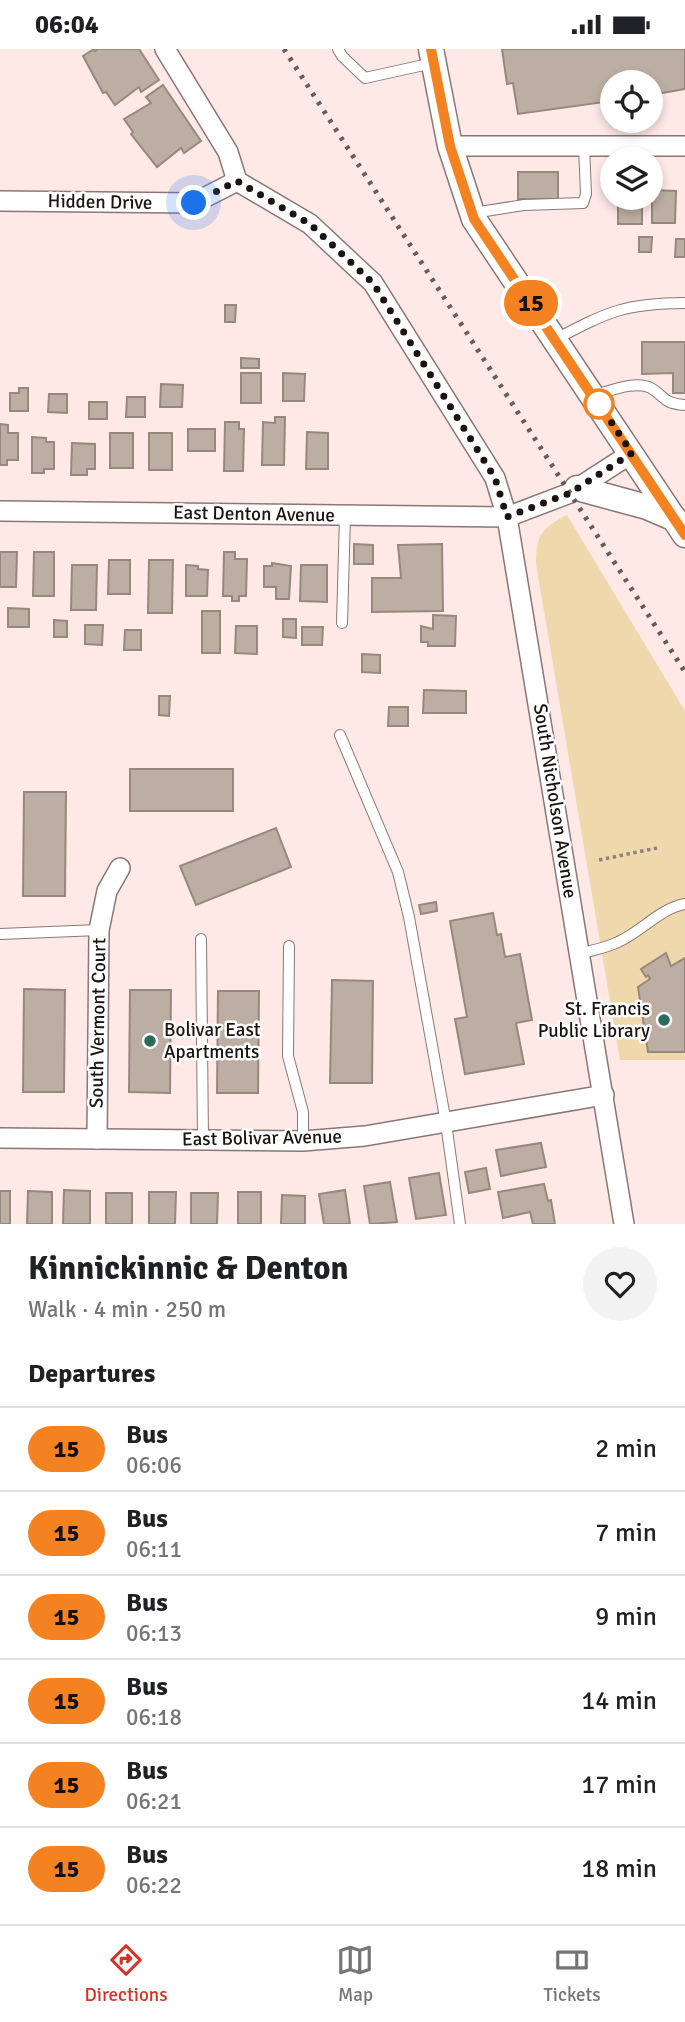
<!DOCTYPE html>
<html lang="en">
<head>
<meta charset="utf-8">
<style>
  :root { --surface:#fff; --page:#f2f2f2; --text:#202124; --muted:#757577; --line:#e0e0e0; --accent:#d93025 }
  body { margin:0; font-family:Signika,sans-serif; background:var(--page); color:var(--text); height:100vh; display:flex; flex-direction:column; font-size:26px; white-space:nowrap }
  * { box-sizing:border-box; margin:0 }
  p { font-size:23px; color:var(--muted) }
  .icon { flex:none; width:38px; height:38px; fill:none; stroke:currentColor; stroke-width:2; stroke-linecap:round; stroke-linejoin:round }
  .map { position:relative; height:1175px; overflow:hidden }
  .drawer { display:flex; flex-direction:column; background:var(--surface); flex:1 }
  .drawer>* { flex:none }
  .badge { padding:0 14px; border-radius:23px; font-size:24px; line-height:46px }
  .controls { position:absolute; left:600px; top:21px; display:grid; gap:14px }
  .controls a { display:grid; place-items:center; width:63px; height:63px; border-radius:50%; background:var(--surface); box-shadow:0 4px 10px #0003; font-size:35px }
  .you { position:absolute; width:35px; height:35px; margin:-18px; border:5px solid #fff; border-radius:50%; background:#1a73e8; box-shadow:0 0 0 10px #1a73e833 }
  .map>.badge { position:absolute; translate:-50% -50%; box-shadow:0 0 0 4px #fff }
  h2 { padding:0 28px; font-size:26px; line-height:63px }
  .round { display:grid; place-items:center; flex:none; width:74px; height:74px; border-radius:37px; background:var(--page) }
  .head { display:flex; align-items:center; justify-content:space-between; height:119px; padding:0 28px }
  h1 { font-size:33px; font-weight:700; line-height:52px }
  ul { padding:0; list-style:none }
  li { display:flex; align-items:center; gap:21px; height:84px; padding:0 28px; border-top:2px solid var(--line) }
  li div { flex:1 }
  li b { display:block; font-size:26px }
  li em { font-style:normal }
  li .badge { min-width:77px; font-weight:700; text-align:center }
  .status { display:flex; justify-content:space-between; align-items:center; height:49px; padding:0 35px; background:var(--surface); direction:ltr }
  .status svg { height:19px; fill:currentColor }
  .tabs { display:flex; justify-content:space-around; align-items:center; height:98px; border-top:2px solid var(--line); background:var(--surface); font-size:19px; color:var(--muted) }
  .tabs a { display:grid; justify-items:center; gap:4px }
  .tabs .on { color:var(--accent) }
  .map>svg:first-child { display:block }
  .green { fill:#efd9ac }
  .building { fill:#bdaea3; stroke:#97887e; stroke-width:2 }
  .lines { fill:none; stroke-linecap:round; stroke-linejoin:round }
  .service-casing { stroke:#8a7775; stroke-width:12 }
  .minor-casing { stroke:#8a7775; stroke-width:22 }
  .tertiary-casing { stroke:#8a7775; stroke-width:27 }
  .path { stroke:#908280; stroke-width:3.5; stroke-dasharray:3.5 3.5; stroke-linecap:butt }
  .service { stroke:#fff; stroke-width:10 }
  .minor { stroke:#fff; stroke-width:19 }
  .tertiary { stroke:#fff; stroke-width:24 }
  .rail { stroke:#675c5a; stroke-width:5; stroke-dasharray:3.5 7; stroke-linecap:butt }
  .line-casing { stroke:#fff; stroke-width:16 }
  .line { stroke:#f58220; stroke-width:10 }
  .walk { stroke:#1a1312; stroke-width:7; stroke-dasharray:0 12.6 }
  .stop-dot { fill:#fff; stroke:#f58220; stroke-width:3.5 }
  .poi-dot { fill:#2a6c5b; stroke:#fff; stroke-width:2.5 }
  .labels { text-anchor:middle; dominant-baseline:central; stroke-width:5; stroke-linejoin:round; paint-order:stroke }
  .street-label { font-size:19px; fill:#1a1312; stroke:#fff }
  .poi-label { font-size:19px; fill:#1a1312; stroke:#fff; text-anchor:end }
</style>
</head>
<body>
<div class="status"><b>06:04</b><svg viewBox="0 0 49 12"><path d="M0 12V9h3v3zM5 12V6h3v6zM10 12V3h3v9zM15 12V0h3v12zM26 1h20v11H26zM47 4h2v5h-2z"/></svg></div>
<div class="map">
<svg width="685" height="1175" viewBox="0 0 685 1175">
  <rect width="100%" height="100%" fill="#fee9e7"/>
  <path class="green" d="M 567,466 L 685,662 L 685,1011 L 620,1011 L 536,515 C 536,485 542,479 567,466 Z"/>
  <g class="building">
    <path d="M 94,0 L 95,2 L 98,0 L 139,0 L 159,31 L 141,43 L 139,38 L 115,56 L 106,43 L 103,44 L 83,7 Z"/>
    <path d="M 502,0 L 685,0 L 685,40 L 651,46 L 651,33 L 612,33 L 612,52 L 518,65 L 513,34 L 507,35 Z"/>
    <path d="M 163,36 L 201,92 L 184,104 L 181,99 L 157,118 L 131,85 L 133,83 L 124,70 L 151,54 L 146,48 Z"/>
    <rect x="518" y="123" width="40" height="27"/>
    <path d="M 652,141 L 676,142 L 675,174 L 652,174 Z"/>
    <rect x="618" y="149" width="24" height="26"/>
    <path d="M 639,188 L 652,188 L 651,203 L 639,203 Z"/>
    <path d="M 676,190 L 685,190 L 685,208 L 675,208 Z"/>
    <path d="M 225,256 L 236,256 L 235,273 L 225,273 Z"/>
    <path d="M 642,293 L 685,293 L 685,344 L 673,344 L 673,324 L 642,325 Z"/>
    <path d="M 241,309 L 259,310 L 259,319 L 241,319 Z"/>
    <rect x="241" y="324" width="20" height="30"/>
    <path d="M 283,324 L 305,325 L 304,352 L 283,352 Z"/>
    <path d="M 161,335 L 183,336 L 182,358 L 160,358 Z"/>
    <path d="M 19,339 L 28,339 L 28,362 L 10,362 L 10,344 L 19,344 Z"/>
    <path d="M 49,345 L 67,345 L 67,364 L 48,363 Z"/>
    <path d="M 127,348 L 145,348 L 145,368 L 126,368 Z"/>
    <rect x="89" y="353" width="18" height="17"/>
    <path d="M 275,368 L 285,368 L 284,416 L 262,416 L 263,373 L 275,374 Z"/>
    <path d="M 225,373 L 239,373 L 239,380 L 244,380 L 243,422 L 224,422 Z"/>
    <path d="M 0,375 L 8,376 L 8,384 L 18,384 L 18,411 L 7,411 L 7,416 L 0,416 Z"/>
    <rect x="188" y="380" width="27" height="22"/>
    <path d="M 307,383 L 328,384 L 328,420 L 306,420 Z"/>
    <rect x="110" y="384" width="23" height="35"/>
    <rect x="149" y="384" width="23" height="37"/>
    <path d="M 32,388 L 46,389 L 46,393 L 54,393 L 54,420 L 44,420 L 44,424 L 32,424 Z"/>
    <path d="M 72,394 L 95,395 L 95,420 L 87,420 L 87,426 L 71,426 Z"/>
    <path d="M 354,495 L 373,496 L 373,515 L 354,515 Z"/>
    <path d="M 442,495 L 443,562 L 372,563 L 372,529 L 401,529 L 398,496 Z"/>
    <path d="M 0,503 L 17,503 L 16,538 L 0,538 Z"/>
    <path d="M 34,503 L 54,503 L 54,547 L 33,547 Z"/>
    <path d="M 224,503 L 235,503 L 235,510 L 247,510 L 246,547 L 239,547 L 239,552 L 232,552 L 232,547 L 223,547 Z"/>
    <path d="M 109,511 L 130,511 L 130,545 L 108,545 Z"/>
    <path d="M 149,511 L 173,511 L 172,564 L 148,564 Z"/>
    <path d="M 272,514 L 291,517 L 289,550 L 276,550 L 276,538 L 264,538 L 264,517 L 272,517 Z"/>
    <path d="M 72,516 L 97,516 L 96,561 L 71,561 Z"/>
    <path d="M 186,516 L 198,517 L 198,520 L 208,521 L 207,547 L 186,547 Z"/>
    <path d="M 301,516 L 327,516 L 327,553 L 300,552 Z"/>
    <path d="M 8,559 L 29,560 L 29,578 L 8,578 Z"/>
    <rect x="202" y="562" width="18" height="42"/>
    <path d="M 433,566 L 456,567 L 455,597 L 428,597 L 428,593 L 421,593 L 421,577 L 433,580 Z"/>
    <path d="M 283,570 L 296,570 L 296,589 L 283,588 Z"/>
    <path d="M 54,571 L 67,572 L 67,588 L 54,588 Z"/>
    <path d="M 85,576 L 103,576 L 102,596 L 85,595 Z"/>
    <path d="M 236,577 L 257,577 L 257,605 L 235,604 Z"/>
    <path d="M 302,578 L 323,578 L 322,596 L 302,596 Z"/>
    <path d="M 125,581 L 141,581 L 141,601 L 124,601 Z"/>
    <path d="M 362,605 L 380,606 L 380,624 L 362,623 Z"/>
    <path d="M 424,641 L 466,642 L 466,664 L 423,664 Z"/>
    <path d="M 159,647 L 170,647 L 169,667 L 159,666 Z"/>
    <path d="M 389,658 L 408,658 L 408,677 L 388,677 Z"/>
    <rect x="130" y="720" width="103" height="42"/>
    <path d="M 24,743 L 66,743 L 65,847 L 23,847 Z"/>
    <path d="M 276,779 L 291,818 L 196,856 L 180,817 Z"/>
    <path d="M 436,853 L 437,862 L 421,865 L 419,856 Z"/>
    <path d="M 493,864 L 497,886 L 501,885 L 505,908 L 520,905 L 532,971 L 516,974 L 524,1015 L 465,1025 L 455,970 L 467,968 L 450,872 Z"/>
    <path d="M 666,904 L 671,917 L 685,909 L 685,1003 L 648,1003 L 638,938 L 650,930 L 648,926 L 646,928 L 641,920 Z"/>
    <path d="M 332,931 L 373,932 L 372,1034 L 330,1034 Z"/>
    <path d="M 24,940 L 65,941 L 64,1043 L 23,1043 Z"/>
    <path d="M 130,941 L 171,941 L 170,1044 L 129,1043 Z"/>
    <path d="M 218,942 L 259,942 L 258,1044 L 217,1044 Z"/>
    <path d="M 541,1094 L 546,1118 L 501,1127 L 496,1101 Z"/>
    <path d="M 486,1119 L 490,1140 L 469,1144 L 465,1123 Z"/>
    <path d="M 439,1124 L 446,1166 L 416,1170 L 409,1129 Z"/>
    <path d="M 390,1133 L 397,1173 L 370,1175 L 364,1137 Z"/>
    <path d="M 544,1135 L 548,1152 L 551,1151 L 555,1175 L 533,1175 L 530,1163 L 503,1169 L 498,1143 Z"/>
    <path d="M 64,1141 L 90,1142 L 90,1175 L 63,1175 Z"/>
    <path d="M 345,1141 L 350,1175 L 324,1175 L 319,1145 Z"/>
    <rect x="0" y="1142" width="10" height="33"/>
    <path d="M 28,1142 L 52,1143 L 52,1175 L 27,1175 Z"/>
    <path d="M 149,1143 L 176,1143 L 175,1175 L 149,1175 Z"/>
    <rect x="238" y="1143" width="23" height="32"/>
    <rect x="106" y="1144" width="26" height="31"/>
    <path d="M 191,1144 L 218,1144 L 217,1175 L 191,1175 Z"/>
    <path d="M 282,1146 L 305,1147 L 305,1175 L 281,1175 Z"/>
  </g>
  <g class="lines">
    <defs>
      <g id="service">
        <path d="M 338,0 L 342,7 L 365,29 L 433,14"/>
        <path d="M 473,164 L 524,156 L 583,154 L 586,145 L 584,97"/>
        <path d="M 556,290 C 607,263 626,254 685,254"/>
        <path d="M 595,346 C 610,342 636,331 651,339 C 667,349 662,354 685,356"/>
        <path d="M 342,574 L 345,466"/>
        <path d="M 340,686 L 398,823 L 409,868 L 446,1074 L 460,1175"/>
        <path d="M 0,885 L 99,881"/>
        <path d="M 201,890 L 203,1091"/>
        <path d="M 289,897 L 288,1007 L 303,1063 L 303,1092"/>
        <path d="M 580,905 C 592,901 606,899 618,893 C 641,883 659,860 685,855"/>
      </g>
      <g id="minor">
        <path d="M 165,0 L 228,103 L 237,132 L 310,175 L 373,234 L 495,429 L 507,468 L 624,1175"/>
        <path d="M 450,97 L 685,97"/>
        <path d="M 0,152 L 194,154 L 237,132"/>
        <path d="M 0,462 L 507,468 L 570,444 L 632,404"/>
        <path d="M 0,1089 L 303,1092 L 365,1087 L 604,1046"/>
        <path d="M 97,1090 L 99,881 L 107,842 L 120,819"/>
      </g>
      <g id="tertiary">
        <path d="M 431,0 L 450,97 L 474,170 L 685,486"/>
        <path d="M 577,439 L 647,458 L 675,470"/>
      </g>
    </defs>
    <use href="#service" class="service-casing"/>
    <use href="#minor" class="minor-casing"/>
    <use href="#tertiary" class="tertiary-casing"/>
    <path class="path" d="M 599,811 L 657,799"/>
    <use href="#service" class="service"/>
    <use href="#minor" class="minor"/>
    <use href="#tertiary" class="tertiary"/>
    <path class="rail" d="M 284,0 L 685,623"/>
  </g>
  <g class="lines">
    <defs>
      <path id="line" d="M 431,0 L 450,97 L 474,170 L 685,486"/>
    </defs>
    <use href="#line" class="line-casing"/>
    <use href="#line" class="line"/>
    <path class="walk" d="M 194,154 L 237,132 L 310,175 L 373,234 L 495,429 L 507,468 L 570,444 L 632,404 L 593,346 L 599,355"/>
  </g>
  <circle class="stop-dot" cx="599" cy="355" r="14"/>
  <g class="poi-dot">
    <circle cx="664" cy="971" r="7"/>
    <circle cx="150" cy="992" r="7"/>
  </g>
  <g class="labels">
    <g class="street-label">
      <text transform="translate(100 153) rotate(1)">Hidden Drive</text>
      <text transform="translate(254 465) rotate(1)">East Denton Avenue</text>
      <text transform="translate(555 752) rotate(81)">South Nicholson Avenue</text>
      <text transform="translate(98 974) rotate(-89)">South Vermont Court</text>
      <text transform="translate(262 1089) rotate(-1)">East Bolivar Avenue</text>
    </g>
    <g class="poi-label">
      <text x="650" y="960">St. Francis<tspan x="650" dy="22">Public Library</tspan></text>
      <text x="164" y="981" text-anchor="start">Bolivar East<tspan x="164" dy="22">Apartments</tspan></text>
    </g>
  </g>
</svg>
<div class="controls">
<a><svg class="icon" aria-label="locate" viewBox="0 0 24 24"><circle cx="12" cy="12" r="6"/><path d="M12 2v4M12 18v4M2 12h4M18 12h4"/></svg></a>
<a><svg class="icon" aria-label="layers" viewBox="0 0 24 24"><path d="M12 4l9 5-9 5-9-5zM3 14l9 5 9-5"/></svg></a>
</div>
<div class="you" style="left:194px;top:154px"></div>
<b class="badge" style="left:531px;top:254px;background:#f58220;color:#111">15</b>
</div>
<section class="drawer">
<div class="head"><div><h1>Kinnickinnic &amp; Denton</h1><p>Walk · 4 min · 250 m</p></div><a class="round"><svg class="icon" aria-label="heart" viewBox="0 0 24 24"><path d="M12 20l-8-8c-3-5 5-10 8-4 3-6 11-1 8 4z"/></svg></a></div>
<h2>Departures</h2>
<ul>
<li><span class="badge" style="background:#f58220;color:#111">15</span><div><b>Bus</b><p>06:06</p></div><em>2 min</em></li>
<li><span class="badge" style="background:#f58220;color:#111">15</span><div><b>Bus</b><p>06:11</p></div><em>7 min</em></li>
<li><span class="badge" style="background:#f58220;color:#111">15</span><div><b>Bus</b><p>06:13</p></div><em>9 min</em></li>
<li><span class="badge" style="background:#f58220;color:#111">15</span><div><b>Bus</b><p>06:18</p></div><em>14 min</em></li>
<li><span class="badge" style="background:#f58220;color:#111">15</span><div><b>Bus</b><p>06:21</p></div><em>17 min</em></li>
<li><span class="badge" style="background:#f58220;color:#111">15</span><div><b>Bus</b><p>06:22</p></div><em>18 min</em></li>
</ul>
</section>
<nav class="tabs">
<a class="on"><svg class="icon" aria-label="directions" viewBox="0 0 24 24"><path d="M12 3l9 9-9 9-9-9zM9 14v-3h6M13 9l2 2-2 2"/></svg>Directions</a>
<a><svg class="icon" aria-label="map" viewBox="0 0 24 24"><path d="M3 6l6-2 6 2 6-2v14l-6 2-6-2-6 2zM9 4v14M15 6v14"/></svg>Map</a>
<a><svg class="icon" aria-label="tickets" viewBox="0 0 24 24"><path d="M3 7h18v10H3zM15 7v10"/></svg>Tickets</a>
</nav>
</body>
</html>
